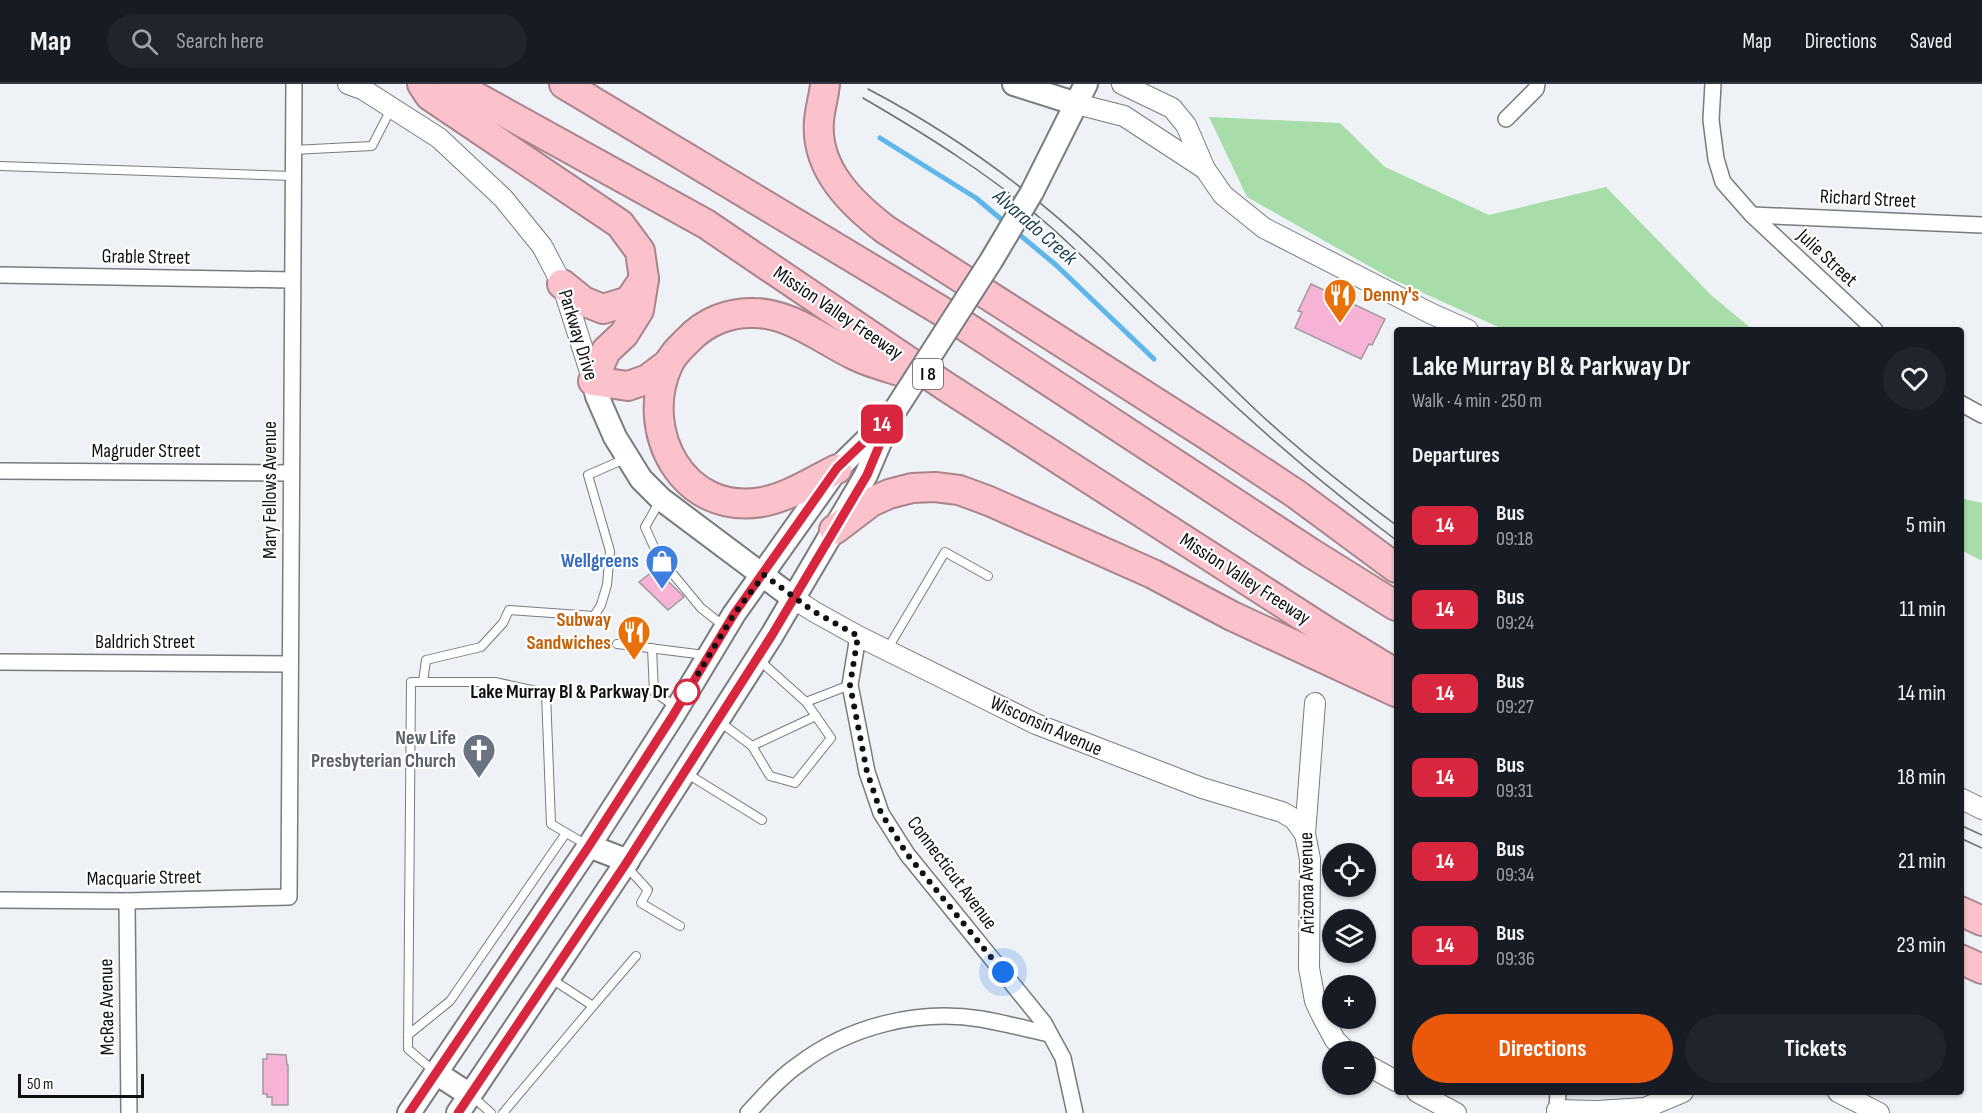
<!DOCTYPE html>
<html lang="en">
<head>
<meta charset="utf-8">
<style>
  :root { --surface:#171b24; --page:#20242c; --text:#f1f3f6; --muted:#9ea1a6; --line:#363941; --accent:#ea580c }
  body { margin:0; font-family:"Sofia Sans Condensed",sans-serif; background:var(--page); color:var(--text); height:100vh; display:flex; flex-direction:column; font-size:22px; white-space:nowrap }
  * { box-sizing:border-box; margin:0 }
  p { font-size:20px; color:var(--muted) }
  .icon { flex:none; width:33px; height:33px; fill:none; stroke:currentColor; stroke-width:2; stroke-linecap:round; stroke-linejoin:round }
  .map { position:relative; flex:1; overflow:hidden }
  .panel { position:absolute; left:1394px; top:243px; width:570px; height:768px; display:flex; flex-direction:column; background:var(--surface); border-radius:6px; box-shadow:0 2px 4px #0004 }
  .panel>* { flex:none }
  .badge { padding:0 12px; border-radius:9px; font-size:21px; line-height:39px }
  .fabs { position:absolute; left:1322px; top:759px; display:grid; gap:12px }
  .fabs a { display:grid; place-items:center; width:54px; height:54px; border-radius:50%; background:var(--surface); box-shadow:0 2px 4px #0004; font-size:30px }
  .scale { position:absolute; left:18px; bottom:15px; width:126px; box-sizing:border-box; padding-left:6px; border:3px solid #101113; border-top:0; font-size:16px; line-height:21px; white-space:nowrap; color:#101113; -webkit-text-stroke:4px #fff; paint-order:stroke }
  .you { position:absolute; width:30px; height:30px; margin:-15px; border:4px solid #fff; border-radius:50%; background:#1a73e8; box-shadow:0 0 0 9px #1a73e833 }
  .map>.badge { position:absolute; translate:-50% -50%; box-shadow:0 0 0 3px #fff }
  h2 { padding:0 18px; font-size:22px; line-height:54px }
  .round { display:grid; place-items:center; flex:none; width:63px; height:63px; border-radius:32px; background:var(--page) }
  .overview { display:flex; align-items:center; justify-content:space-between; height:102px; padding:0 18px }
  h1 { font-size:28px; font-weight:700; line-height:45px }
  .button { display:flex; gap:12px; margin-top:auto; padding:12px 18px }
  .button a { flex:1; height:69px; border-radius:36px; background:var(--accent); color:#fff; font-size:24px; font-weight:700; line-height:69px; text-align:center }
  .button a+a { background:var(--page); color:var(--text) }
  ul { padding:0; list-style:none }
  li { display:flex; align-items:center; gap:18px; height:84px; padding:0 18px }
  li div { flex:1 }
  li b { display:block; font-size:22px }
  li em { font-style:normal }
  li .badge { min-width:66px; font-weight:700; text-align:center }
  header { display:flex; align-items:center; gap:36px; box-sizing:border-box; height:84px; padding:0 30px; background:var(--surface); border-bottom:2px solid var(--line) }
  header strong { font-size:28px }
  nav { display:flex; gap:33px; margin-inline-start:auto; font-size:21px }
  .search { width:420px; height:54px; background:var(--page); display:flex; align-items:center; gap:15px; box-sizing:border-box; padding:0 21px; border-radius:33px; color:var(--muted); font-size:22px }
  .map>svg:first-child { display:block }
  .grass { fill:#a6dda8 }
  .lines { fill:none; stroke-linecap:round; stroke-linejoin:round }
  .stream { stroke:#5eb7ea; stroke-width:5 }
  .building { fill:#f7b3d5; stroke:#9f9a9c; stroke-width:1.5 }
  .service-casing { stroke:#787b7f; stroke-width:10 }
  .minor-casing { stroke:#787b7f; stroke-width:18 }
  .tertiary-casing { stroke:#787b7f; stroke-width:22 }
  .secondary-casing { stroke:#787b7f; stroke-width:26 }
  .motorway-casing { stroke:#a9848b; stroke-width:32 }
  .service { stroke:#fff; stroke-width:8 }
  .minor { stroke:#fff; stroke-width:15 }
  .tertiary { stroke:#fff; stroke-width:20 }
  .secondary { stroke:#fff; stroke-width:22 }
  .motorway { stroke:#fbc2cb; stroke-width:28 }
  .tram { stroke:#6b6d70; stroke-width:1.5 }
  .secondary-bridge-casing { stroke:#787b7f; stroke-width:26; stroke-linecap:butt }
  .secondary-bridge { stroke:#fff; stroke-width:22 }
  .line-casing { stroke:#fff; stroke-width:14 }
  .line { stroke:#d7263d; stroke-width:9 }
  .walk { stroke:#101113; stroke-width:6; stroke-dasharray:0 10.8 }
  .stop-dot { fill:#fff; stroke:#d7263d; stroke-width:3 }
  .labels { text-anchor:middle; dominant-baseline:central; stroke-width:4.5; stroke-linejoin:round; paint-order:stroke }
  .shield { fill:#fff; stroke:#58585a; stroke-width:1.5 }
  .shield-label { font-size:18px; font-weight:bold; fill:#101113 }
  .street-label { font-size:20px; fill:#101113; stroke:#fff }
  .food-label { font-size:20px; font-weight:bold; fill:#c56008; stroke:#fff; text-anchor:start }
  .shop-label { font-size:20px; font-weight:bold; fill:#366cbe; stroke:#fff; text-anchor:end }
  .stop-label { font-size:20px; font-weight:bold; fill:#101113; stroke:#fff; text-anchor:end }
  .worship-label { font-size:20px; font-weight:bold; fill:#5b616d; stroke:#fff; text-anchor:end }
  .water-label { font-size:21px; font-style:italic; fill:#193f54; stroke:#fff }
</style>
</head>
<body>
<header>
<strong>Map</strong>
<div class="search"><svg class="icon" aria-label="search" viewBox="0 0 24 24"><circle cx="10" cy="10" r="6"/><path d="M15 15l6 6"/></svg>Search here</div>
<nav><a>Map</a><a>Directions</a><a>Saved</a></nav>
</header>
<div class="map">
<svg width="1982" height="1029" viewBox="0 0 1982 1029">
  <rect width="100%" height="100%" fill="#eef1f5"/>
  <g class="grass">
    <path d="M 1209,33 L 1340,39 L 1385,83 L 1489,131 L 1606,103 L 1711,211 L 1753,246 L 1505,246 L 1390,194 L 1247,113 Z"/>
    <path d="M 1960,414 L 1982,419 L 1982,477 L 1961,466 Z"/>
  </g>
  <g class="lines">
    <g class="stream">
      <path d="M 880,54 L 976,114 L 1008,141"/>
      <path d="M 1015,147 L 1056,181 L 1154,275"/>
    </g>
  </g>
  <g class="building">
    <path d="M 1311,200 L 1385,235 L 1372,261 L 1369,260 L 1361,275 L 1295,244 L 1302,228 L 1298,227 Z"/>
    <path d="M 656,485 L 684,513 L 668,526 L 639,498 Z"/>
    <path d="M 267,970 L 286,971 L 287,981 L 288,981 L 288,1021 L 272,1021 L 272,1013 L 267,1013 L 267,1010 L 263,1010 L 263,975 L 267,975 Z"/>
  </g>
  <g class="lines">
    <defs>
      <g id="service">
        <path d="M 293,66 L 372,62 L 391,25"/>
        <path d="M 0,82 L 293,92"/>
        <path d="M 660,417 L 645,443 L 658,472 L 701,524 L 725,543"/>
        <path d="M 617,560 L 705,571"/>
        <path d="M 652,564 L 654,608 L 676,623"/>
        <path d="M 888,564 L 945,468 L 988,492"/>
        <path d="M 758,575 L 806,618 L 850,601"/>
        <path d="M 423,598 L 426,576 L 481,563 L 503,539 L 509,526 L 594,532 L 601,521 L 607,501 L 610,467 L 588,391 L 627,374"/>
        <path d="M 720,638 L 752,662 L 770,692 L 795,699 L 831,654 L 806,618"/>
        <path d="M 752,662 L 816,632"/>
        <path d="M 686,689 L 762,736"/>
        <path d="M 626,782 L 648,806 L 641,819 L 680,842"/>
        <path d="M 550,894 L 593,922 L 636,872"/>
        <path d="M 408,951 L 450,917 L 566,749"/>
        <path d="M 435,988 L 408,965 L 411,598 L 495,598 L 546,609 L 551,740 L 587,761"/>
        <path d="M 472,1012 L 491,1029"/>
        <path d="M 503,1029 L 593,922"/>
      </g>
      <g id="minor">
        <path d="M 1713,0 L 1711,36 L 1716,75 L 1723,98 L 1752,131 L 1875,246"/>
        <path d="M 1506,35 L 1536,5 L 1537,0"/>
        <path d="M 1752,131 L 1982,141"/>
        <path d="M 0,191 L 292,196"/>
        <path d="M 1960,319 L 1982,331"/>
        <path d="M 0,387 L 291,389"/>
        <path d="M 858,552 L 850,601 L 867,688 L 881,729 L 907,770 L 1044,939 L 1063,974 L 1075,1029"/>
        <path d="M 0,578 L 290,580"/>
        <path d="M 0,816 L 127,817 L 289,813 L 294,0"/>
        <path d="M 127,817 L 129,1029"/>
        <path d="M 1557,1026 L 1558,1008"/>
        <path d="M 748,1029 C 764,1012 779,994 798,981 C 849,942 918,925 981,935 C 1004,939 1027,945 1049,950"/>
      </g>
      <g id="tertiary">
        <path d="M 348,0 L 364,6 L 439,54 L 503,114 L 542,162 L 562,200 L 593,297"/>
        <path d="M 1122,0 L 1172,24 L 1186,41 L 1205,85 L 1223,111 L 1264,144 L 1430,229 L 1468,246"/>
        <path d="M 1077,20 L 1124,32 L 1205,85"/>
        <path d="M 793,514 L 813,527 L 858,552 L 1036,640 L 1202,704 L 1282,728 L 1294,735 L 1305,750"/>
        <path d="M 1315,619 L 1305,750 L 1310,775 L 1309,884 L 1315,917 L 1321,930 L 1335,956 L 1347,968"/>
        <path d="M 1960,714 L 1982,725"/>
        <path d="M 1365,980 L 1396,997"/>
        <path d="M 1417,1008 L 1456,1029"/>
        <path d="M 1838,1008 L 1879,1029"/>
        <path d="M 1557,1029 L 1557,1026 L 1596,1027 L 1645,1024 L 1683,1008"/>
      </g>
      <g id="secondary">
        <path d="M 1014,0 L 1077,20"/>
        <path d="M 1032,108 L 1086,0"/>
        <path d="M 593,297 L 597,312 L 615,353 L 641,395 L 661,415 L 793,514"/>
        <path d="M 589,762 L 628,777"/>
        <path d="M 436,989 L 470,1011"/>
        <path d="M 409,1029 L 589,762 L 672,633 L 734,530 L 837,385 L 892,331"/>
        <path d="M 458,1029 L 634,767 L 772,551 L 866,391 L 887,342"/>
      </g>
      <g id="motorway">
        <path d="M 422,0 L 430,12 L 620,140 L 640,167 L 644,195 L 639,226 L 624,250 L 606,267 L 593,297 L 628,302 L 648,295 L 669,279"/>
        <path d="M 453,0 L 706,140 L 945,302 L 1329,549 L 1396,590"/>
        <path d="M 564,0 L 948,231 L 1311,469 L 1396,522"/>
        <path d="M 825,0 C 824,12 820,24 819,37 C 815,85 852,120 886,146 L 1210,353 L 1296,410 L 1396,484"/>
        <path d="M 562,200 L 583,217 L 603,225 L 629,217 L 644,195"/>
        <path d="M 837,385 C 813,397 789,413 762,418 C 683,432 638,347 668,281 C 672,271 681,263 688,256 C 705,238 729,228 754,229 C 790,229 823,256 854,271 C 872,280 895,285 914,292"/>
        <path d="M 834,446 L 871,418 L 889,410 L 912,404 L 935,403 L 959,406 L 989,417 L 1153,490 L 1232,532 L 1396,608"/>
        <path d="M 1960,827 L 1982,837"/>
        <path d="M 1960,875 L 1982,885"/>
      </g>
    </defs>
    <use href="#service" class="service-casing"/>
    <use href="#minor" class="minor-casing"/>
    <use href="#tertiary" class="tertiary-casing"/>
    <use href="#secondary" class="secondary-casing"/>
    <use href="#motorway" class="motorway-casing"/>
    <use href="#service" class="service"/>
    <use href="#minor" class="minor"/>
    <use href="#tertiary" class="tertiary"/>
    <use href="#secondary" class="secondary"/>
    <use href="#motorway" class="motorway"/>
    <g class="tram">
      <path d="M 868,5 C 952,49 1032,107 1100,172 C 1154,224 1205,278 1259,329 C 1302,369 1349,406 1396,441"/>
      <path d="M 863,14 C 930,53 995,94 1053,145 C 1103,190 1148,239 1196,285 C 1259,346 1326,403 1396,456"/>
      <path d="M 1960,741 L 1982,751"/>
      <path d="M 1960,754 L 1982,764"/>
    </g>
    <defs>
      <path id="secondary-bridge" d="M 892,331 L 991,177 L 1032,108"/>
    </defs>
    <use href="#secondary-bridge" class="secondary-bridge-casing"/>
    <use href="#secondary-bridge" class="secondary-bridge"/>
  </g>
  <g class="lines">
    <defs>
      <path id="line" d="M 409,1029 L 589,762 L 672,633 L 734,530 L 837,384 L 892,331 L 867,391 L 772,551 L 625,781 L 458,1029"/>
    </defs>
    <use href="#line" class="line-casing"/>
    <use href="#line" class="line"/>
    <path class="walk" d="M 687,608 L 734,530 L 764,491 L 813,527 L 858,552 L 850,601 L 867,688 L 881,729 L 907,770 L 1003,888"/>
  </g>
  <defs>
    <symbol id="restaurant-pin" viewBox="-11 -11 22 30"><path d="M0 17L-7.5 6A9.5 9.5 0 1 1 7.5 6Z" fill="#e8710a" stroke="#fff"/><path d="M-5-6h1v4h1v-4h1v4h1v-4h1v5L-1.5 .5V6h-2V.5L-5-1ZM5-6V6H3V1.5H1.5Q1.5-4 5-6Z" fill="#fff"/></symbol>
    <symbol id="shop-pin" viewBox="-11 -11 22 30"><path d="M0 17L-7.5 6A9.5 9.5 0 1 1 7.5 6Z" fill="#3f7fe0" stroke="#fff"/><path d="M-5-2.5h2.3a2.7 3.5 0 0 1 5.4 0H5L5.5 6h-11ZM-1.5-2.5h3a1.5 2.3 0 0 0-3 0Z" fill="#fff"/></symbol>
    <symbol id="church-pin" viewBox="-11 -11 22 30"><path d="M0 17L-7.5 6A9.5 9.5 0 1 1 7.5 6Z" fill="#6b7280" stroke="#fff"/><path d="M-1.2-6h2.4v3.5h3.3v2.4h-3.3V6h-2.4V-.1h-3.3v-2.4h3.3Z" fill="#fff"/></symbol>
  </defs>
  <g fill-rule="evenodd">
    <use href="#restaurant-pin" x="1321" y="192" width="38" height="52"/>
    <use href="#shop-pin" x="643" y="458" width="38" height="52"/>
    <use href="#restaurant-pin" x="615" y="529" width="38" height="52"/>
    <use href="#church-pin" x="460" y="647" width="38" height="52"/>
  </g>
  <circle class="stop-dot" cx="687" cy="608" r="12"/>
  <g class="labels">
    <rect class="shield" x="913" y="275" width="30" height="30" rx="4.5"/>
    <g class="shield-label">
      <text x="928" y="290">I 8</text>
    </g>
    <g class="street-label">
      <text transform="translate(1868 115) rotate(3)">Richard Street</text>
      <text transform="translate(146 173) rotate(1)">Grable Street</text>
      <text transform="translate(1827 174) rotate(43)">Julie Street</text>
      <text transform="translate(838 229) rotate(34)">Mission Valley Freeway</text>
      <text transform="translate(578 251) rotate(73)">Parkway Drive</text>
      <text x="146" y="367">Magruder Street</text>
      <text transform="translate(270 406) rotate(-90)">Mary Fellows Avenue</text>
      <text transform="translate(1245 495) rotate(33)">Mission Valley Freeway</text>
      <text x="145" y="558">Baldrich Street</text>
      <text transform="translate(1046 642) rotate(24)">Wisconsin Avenue</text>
      <text transform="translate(952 789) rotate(53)">Connecticut Avenue</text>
      <text transform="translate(144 794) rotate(-1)">Macquarie Street</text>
      <text transform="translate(1307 799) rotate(-91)">Arizona Avenue</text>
      <text transform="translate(107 923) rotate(-91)">McRae Avenue</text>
    </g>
    <g class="food-label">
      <text x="1363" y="211">Denny's</text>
      <text x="611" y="536" text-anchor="end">Subway<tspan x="611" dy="23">Sandwiches</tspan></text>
    </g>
    <g class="shop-label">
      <text x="639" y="477">Wellgreens</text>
    </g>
    <g class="stop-label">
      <text x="669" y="608">Lake Murray Bl &amp; Parkway Dr</text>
    </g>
    <g class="worship-label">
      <text x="456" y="654">New Life<tspan x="456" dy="23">Presbyterian Church</tspan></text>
    </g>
    <g class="water-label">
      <text transform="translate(1035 143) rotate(41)">Alvarado Creek</text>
    </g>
  </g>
</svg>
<div class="fabs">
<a><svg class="icon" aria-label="locate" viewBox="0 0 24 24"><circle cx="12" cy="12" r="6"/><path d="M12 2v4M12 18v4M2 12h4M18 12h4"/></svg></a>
<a><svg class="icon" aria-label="layers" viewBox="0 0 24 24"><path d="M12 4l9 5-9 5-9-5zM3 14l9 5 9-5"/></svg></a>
<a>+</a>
<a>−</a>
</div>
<div class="scale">50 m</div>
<div class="you" style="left:1003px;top:888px"></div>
<b class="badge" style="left:882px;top:340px;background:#d7263d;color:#fff">14</b>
<section class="panel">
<div class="overview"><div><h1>Lake Murray Bl &amp; Parkway Dr</h1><p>Walk · 4 min · 250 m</p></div><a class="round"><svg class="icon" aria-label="heart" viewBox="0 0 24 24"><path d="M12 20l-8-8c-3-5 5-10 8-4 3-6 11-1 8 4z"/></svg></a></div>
<h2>Departures</h2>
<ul>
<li><span class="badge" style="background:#d7263d;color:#fff">14</span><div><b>Bus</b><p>09:18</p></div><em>5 min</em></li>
<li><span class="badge" style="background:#d7263d;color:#fff">14</span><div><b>Bus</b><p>09:24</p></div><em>11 min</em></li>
<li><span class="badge" style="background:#d7263d;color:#fff">14</span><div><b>Bus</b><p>09:27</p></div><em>14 min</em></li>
<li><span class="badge" style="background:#d7263d;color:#fff">14</span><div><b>Bus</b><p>09:31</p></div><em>18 min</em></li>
<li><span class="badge" style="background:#d7263d;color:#fff">14</span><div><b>Bus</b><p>09:34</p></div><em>21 min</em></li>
<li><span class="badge" style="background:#d7263d;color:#fff">14</span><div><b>Bus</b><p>09:36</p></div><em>23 min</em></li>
</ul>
<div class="button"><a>Directions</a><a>Tickets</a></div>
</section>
</div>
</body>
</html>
